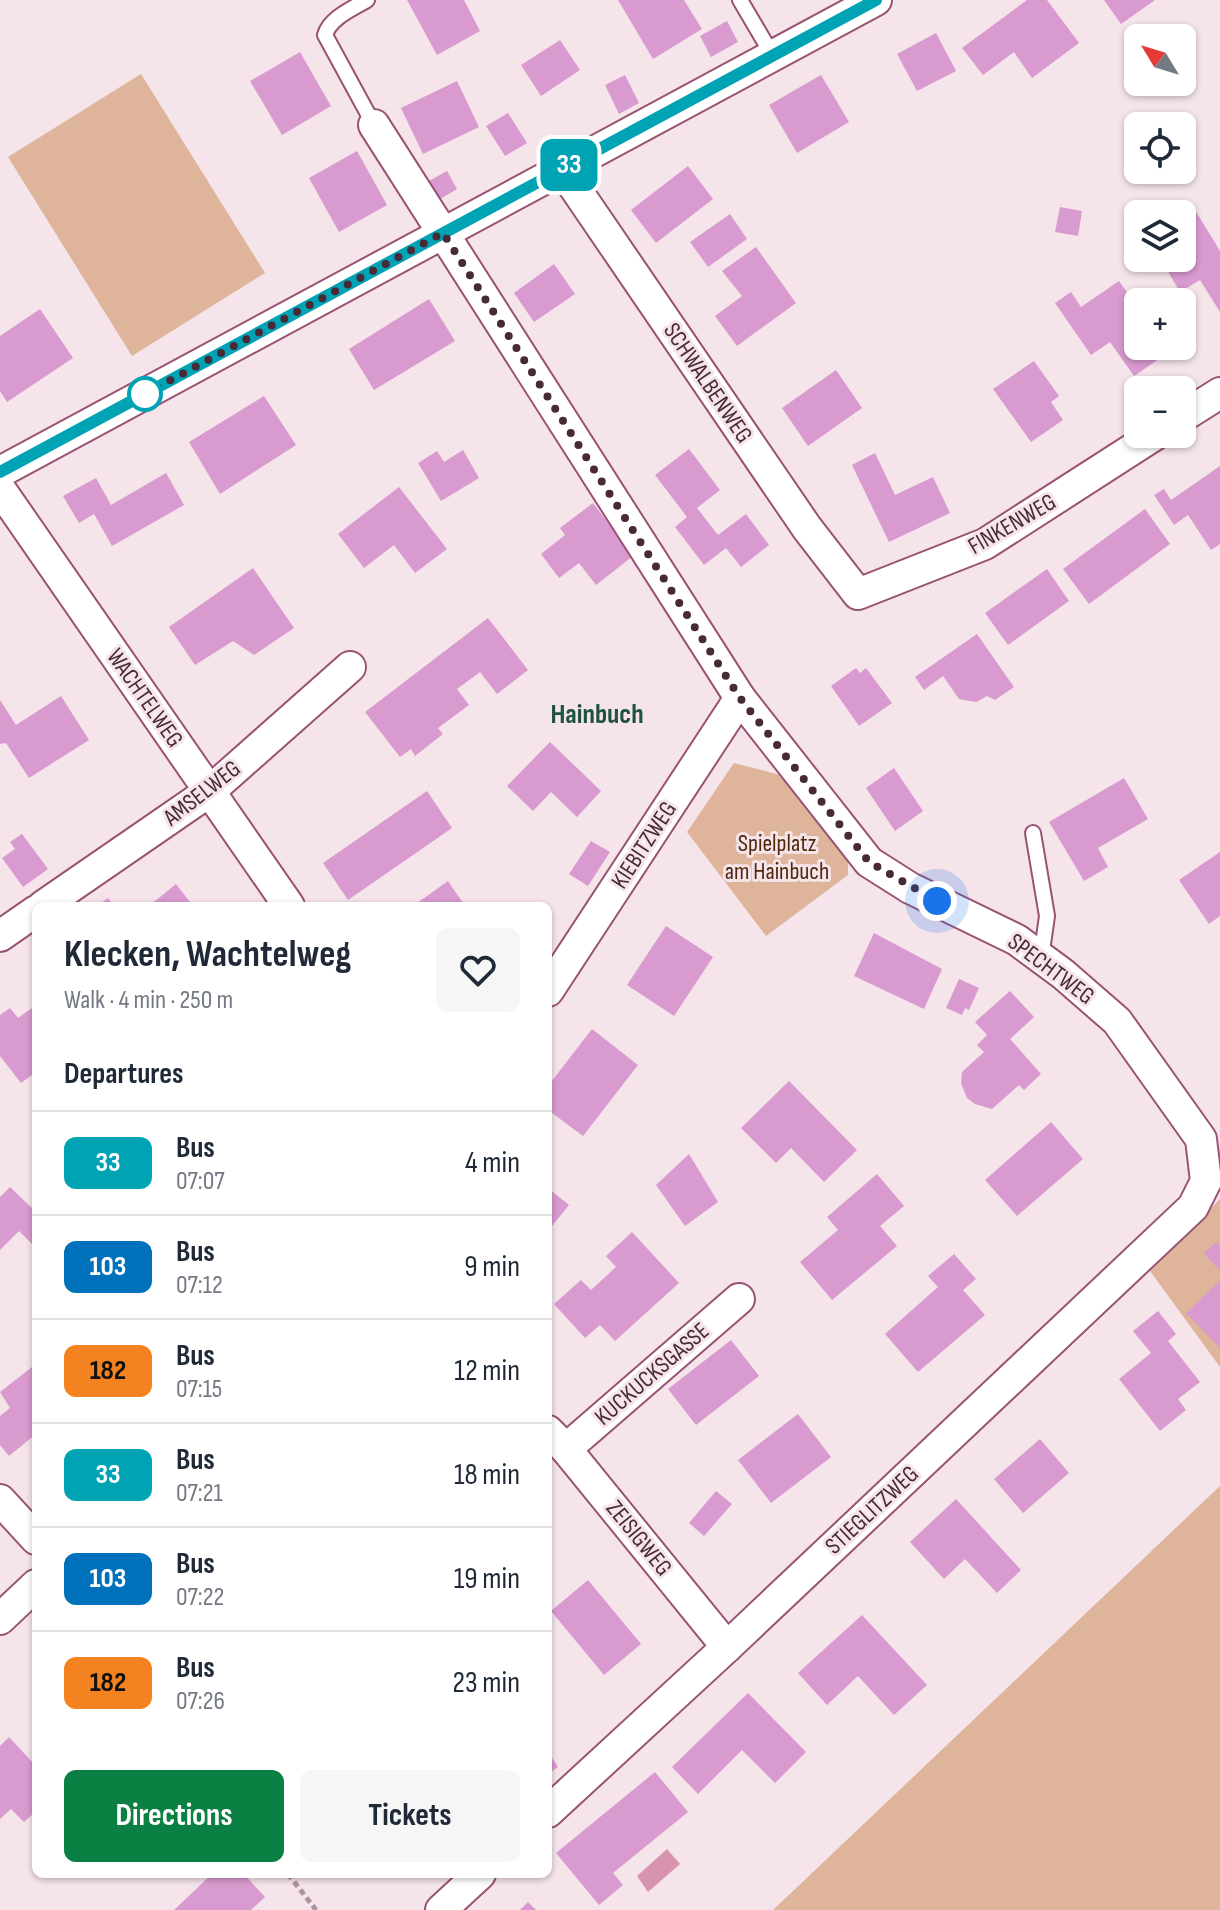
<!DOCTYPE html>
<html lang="en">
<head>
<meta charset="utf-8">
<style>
  :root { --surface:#fff; --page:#f6f6f7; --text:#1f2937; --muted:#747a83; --line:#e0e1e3; --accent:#0b8043 }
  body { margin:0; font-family:"Sofia Sans Condensed",sans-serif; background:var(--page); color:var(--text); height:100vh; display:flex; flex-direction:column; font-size:30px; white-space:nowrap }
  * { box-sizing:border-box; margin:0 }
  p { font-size:26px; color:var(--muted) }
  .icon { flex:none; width:44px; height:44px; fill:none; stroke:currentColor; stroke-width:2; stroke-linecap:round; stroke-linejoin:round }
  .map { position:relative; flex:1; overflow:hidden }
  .sheet { position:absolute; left:32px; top:902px; width:520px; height:976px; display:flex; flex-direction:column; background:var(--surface); border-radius:12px; box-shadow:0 2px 6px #0004 }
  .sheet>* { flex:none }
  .badge { padding:0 16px; border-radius:12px; font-size:28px; line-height:52px }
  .needle { width:52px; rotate:308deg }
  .controls { position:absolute; left:1124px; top:24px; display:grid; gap:16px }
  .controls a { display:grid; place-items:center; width:72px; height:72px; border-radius:12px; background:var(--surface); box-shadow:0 2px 6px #0004; font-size:40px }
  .you { position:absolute; width:40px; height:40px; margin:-20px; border:6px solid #fff; border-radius:50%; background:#1a73e8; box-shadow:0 0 0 12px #1a73e833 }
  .map>.badge { position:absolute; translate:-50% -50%; box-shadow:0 0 0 4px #fff }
  h2 { padding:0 32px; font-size:30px; line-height:72px }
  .round { display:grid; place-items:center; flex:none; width:84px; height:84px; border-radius:12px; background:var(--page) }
  .head { display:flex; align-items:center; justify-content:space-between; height:136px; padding:0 32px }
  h1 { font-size:38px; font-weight:700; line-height:60px }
  .primary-button { display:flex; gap:16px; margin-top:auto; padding:16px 32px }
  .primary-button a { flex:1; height:92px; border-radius:12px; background:var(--accent); color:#fff; font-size:32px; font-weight:700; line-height:92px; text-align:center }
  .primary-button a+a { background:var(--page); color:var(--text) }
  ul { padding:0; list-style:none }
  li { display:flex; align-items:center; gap:24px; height:104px; padding:0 32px; border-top:2px solid var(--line) }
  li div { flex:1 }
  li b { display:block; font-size:30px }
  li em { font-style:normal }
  li .badge { min-width:88px; font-weight:700; text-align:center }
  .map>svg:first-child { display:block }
  .green { fill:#deb49b }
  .water { fill:#d893b1 }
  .building { fill:#d99acf }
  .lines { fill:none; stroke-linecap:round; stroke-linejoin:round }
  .lane-casing { stroke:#995273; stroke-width:18 }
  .street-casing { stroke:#995273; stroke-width:34 }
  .path { stroke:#ac959e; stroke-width:5; stroke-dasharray:6 4; stroke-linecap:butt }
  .lane { stroke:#fff; stroke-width:14 }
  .street { stroke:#fff; stroke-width:30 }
  .line-casing { stroke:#fff; stroke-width:18 }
  .line { stroke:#00a3b4; stroke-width:12 }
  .walk { stroke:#482937; stroke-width:8; stroke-dasharray:0 14.4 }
  .stop-dot { fill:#fff; stroke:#00a3b4; stroke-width:4 }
  .labels { text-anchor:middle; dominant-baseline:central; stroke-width:6; stroke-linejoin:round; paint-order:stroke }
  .street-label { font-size:24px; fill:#482937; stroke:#f5e4ea }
  .park-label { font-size:24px; fill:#50270a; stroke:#f5e4ea }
  .quarter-label { font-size:28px; font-weight:bold; fill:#1f5243; stroke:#f5e4ea }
</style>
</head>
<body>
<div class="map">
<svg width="1220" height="1910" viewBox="0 0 1220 1910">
  <rect width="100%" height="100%" fill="#f5e4ea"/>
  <g class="green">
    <path d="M 141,74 L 265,273 L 132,356 L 8,157 Z"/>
    <path d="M 734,763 L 780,775 L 848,851 L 848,875 L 766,936 L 687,832 Z"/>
    <path d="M 1220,1199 L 1220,1367 L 1150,1271 Z"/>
    <path d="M 1220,1486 L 1220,1910 L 773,1910 Z"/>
  </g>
  <path class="water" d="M 667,1849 L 680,1864 L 648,1892 L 637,1876 Z"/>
  <g class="building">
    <path d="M 407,0 L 464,0 L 480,31 L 437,55 Z"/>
    <path d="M 618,0 L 684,0 L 702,29 L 653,59 Z"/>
    <path d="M 1027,0 L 1047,0 L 1079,43 L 1032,78 L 1014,52 L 983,75 L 962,48 Z"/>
    <path d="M 1104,0 L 1155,0 L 1121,24 Z"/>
    <path d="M 727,21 L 738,42 L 711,57 L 700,36 Z"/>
    <path d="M 936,33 L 956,71 L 917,91 L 897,54 Z"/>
    <path d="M 560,40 L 580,70 L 541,96 L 521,65 Z"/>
    <path d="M 300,52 L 331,106 L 282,135 L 250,81 Z"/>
    <path d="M 625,75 L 639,103 L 619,114 L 605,85 Z"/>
    <path d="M 821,75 L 849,122 L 797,153 L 769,105 Z"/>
    <path d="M 457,81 L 479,127 L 423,154 L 401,108 Z"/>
    <path d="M 508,113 L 527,143 L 505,156 L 486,126 Z"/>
    <path d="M 357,151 L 387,205 L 339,232 L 309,178 Z"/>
    <path d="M 688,166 L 713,199 L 656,243 L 631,210 Z"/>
    <path d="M 447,171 L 457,189 L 430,205 L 420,186 Z"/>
    <path d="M 1060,207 L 1082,211 L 1078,236 L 1055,232 Z"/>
    <path d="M 1195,210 L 1220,251 L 1220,312 L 1200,280 L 1180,292 L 1160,258 L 1182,258 L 1182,218 Z"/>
    <path d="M 730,214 L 747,239 L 708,267 L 690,242 Z"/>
    <path d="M 756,247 L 796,303 L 737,346 L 715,316 L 742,296 L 722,271 Z"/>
    <path d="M 554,264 L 575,294 L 534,322 L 514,293 Z"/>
    <path d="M 1119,281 L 1138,308 L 1138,346 L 1164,346 L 1169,352 L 1134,376 L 1110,342 L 1091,355 L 1055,303 L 1071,292 L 1081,307 Z"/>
    <path d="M 429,299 L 455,341 L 374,390 L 349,349 Z"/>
    <path d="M 40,309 L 73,358 L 7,402 L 0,391 L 0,336 Z"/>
    <path d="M 1034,361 L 1059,396 L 1051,402 L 1063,420 L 1031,442 L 993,389 Z"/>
    <path d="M 836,370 L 862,408 L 808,446 L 782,408 Z"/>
    <path d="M 264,396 L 296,445 L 220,494 L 189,442 Z"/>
    <path d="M 689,449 L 720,490 L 697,508 L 718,535 L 746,514 L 769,545 L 741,567 L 726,548 L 704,565 L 675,527 L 687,517 L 655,475 Z"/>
    <path d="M 463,450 L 479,478 L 441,501 L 418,463 L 437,451 L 444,462 Z"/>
    <path d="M 875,453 L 895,495 L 933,477 L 950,513 L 889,542 L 852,465 Z"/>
    <path d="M 1220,466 L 1220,544 L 1211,550 L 1188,515 L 1174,525 L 1154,495 L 1164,489 L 1171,500 Z"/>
    <path d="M 166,473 L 184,505 L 112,546 L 94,514 L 79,523 L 63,496 L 96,478 L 111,505 Z"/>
    <path d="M 399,487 L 447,549 L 415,573 L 394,545 L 364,568 L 338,534 Z"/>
    <path d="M 593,503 L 633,556 L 596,585 L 579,563 L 559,578 L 541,554 L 565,535 L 560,528 Z"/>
    <path d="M 1145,509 L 1170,544 L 1089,604 L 1063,569 Z"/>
    <path d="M 253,568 L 294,628 L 254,655 L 233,641 L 195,665 L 169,627 Z"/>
    <path d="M 1047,569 L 1069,601 L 1008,645 L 985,613 Z"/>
    <path d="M 488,618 L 528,670 L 497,694 L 480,672 L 457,689 L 469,705 L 438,728 L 443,734 L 415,756 L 411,749 L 400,757 L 365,712 Z"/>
    <path d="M 977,634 L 1014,687 L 995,700 L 987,696 L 976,702 L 959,699 L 943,676 L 924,690 L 915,677 Z"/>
    <path d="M 856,668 L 860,673 L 866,668 L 892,703 L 859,726 L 831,686 Z"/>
    <path d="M 61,696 L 89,740 L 29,778 L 6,743 L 0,744 L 0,700 L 16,725 Z"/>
    <path d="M 550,742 L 601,791 L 577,817 L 551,792 L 533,811 L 507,786 Z"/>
    <path d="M 894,768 L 923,811 L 895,831 L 866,788 Z"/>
    <path d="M 1124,778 L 1148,819 L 1098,848 L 1108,867 L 1084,881 L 1049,822 Z"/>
    <path d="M 427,791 L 452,828 L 348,900 L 323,863 Z"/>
    <path d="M 22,834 L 48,869 L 23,887 L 2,858 L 15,849 L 10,842 Z"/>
    <path d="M 591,841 L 610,852 L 588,886 L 569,874 Z"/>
    <path d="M 1220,852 L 1220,916 L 1209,924 L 1179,880 Z"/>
    <path d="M 448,881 L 465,906 L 413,906 Z"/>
    <path d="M 176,884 L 193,906 L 149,906 Z"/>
    <path d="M 108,898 L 114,906 L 97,906 Z"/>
    <path d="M 666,926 L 713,957 L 674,1016 L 627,985 Z"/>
    <path d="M 874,933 L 942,969 L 924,1009 L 854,976 Z"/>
    <path d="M 959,979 L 979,988 L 969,1010 L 965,1008 L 962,1015 L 946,1008 Z"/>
    <path d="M 1010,991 L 1034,1017 L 1010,1039 L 1041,1074 L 1024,1090 L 1019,1085 L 992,1109 L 975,1104 L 967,1098 L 961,1083 L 962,1072 L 984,1052 L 977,1045 L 987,1035 L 975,1022 Z"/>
    <path d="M 36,1005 L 36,1072 L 21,1083 L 0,1056 L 0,1015 L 10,1008 L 18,1018 Z"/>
    <path d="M 592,1029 L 638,1065 L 583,1136 L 548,1110 L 548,1086 Z"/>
    <path d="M 789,1081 L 857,1150 L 824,1182 L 791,1148 L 776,1163 L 741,1128 Z"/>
    <path d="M 1051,1122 L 1083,1159 L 1017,1216 L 985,1180 Z"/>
    <path d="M 689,1154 L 718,1202 L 685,1226 L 656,1185 Z"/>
    <path d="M 877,1174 L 904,1206 L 880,1226 L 897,1246 L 832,1300 L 800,1262 L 838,1230 L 827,1217 Z"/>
    <path d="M 10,1187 L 36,1212 L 36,1248 L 19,1231 L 0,1250 L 0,1197 Z"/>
    <path d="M 548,1188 L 569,1205 L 548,1231 Z"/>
    <path d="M 632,1232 L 679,1283 L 615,1341 L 600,1325 L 585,1338 L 554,1304 L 581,1280 L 591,1290 L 616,1267 L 606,1256 Z"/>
    <path d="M 1216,1242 L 1220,1246 L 1220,1271 L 1204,1253 Z"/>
    <path d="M 954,1254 L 976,1279 L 963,1290 L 985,1315 L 918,1372 L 885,1334 L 938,1287 L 928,1276 Z"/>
    <path d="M 1220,1281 L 1220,1348 L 1186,1313 Z"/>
    <path d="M 1158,1311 L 1176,1334 L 1168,1341 L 1200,1382 L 1178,1399 L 1186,1410 L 1160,1431 L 1119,1379 L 1151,1353 L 1133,1331 Z"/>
    <path d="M 731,1340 L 759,1376 L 696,1425 L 668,1389 Z"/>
    <path d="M 32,1367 L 36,1372 L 36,1434 L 9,1456 L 0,1445 L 0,1416 L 10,1408 L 0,1392 Z"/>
    <path d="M 798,1414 L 831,1457 L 771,1503 L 738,1460 Z"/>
    <path d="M 1040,1439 L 1069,1473 L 1023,1513 L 994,1479 Z"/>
    <path d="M 716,1491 L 732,1504 L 704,1536 L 689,1523 Z"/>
    <path d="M 956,1499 L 1021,1570 L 997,1593 L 965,1559 L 944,1579 L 910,1542 Z"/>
    <path d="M 588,1580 L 641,1644 L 604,1675 L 551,1611 Z"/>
    <path d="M 862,1615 L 927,1685 L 894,1715 L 858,1676 L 827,1705 L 798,1673 Z"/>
    <path d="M 748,1693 L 806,1752 L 775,1783 L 742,1750 L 698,1794 L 672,1767 Z"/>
    <path d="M 9,1737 L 36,1766 L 36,1784 L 33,1786 L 36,1789 L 36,1811 L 24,1822 L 11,1809 L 0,1819 L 0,1746 Z"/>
    <path d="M 548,1752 L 558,1767 L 548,1774 Z"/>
    <path d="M 655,1772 L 688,1812 L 613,1873 L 623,1885 L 599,1905 L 556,1853 Z"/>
    <path d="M 212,1874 L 244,1874 L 265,1897 L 251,1910 L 174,1910 Z"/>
    <path d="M 528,1902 L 536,1910 L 520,1910 Z"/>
  </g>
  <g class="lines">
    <defs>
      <g id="lane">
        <path d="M 367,0 C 352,9 330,18 325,35 L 374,125"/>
        <path d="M 740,0 L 773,56"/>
        <path d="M 1033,833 L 1047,916 L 1041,958"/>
      </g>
      <g id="street">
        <path d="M 374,125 L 740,698 L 869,862 L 910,888 L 1017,940 L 1063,974 L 1117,1021 L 1201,1139 L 1206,1181 L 1193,1207 L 727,1647 L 548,1812"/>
        <path d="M 562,169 L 807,528 L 858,594 L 985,544 L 1156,434"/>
        <path d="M 1182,417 L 1220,393"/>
        <path d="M 0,472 L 876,0"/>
        <path d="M 0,489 L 289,906"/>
        <path d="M 43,906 L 210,791 L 350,667"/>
        <path d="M 0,936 L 36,911"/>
        <path d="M 548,991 L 740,698"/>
        <path d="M 548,1431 L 566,1449 L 727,1647"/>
        <path d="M 566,1449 L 739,1299"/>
        <path d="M 0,1500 L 36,1539"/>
        <path d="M 0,1619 L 36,1585"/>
        <path d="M 441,1910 L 480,1874"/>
      </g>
    </defs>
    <use href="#lane" class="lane-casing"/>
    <use href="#street" class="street-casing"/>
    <path class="path" d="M 288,1874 L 316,1910"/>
    <use href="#lane" class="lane"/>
    <use href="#street" class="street"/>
  </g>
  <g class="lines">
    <defs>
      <path id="line" d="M 0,472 L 876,0"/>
    </defs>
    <use href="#line" class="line-casing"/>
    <use href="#line" class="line"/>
    <path class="walk" d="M 145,394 L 443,233 L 740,698 L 869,862 L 937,901"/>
  </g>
  <circle class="stop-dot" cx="145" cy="394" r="16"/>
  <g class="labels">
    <g class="street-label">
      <text transform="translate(708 383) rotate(56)">SCHWALBENWEG</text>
      <text transform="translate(1012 524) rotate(-30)">FINKENWEG</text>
      <text transform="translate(145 698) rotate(55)">WACHTELWEG</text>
      <text transform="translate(202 793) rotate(-38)">AMSELWEG</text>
      <text transform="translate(644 845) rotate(-57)">KIEBITZWEG</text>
      <text transform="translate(1051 969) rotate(37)">SPECHTWEG</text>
      <text transform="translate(652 1374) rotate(-41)">KUCKUCKSGASSE</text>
      <text transform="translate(872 1510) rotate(-43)">STIEGLITZWEG</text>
      <text transform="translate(639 1538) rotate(51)">ZEISIGWEG</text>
    </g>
    <g class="park-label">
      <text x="777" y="843">Spielplatz<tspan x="777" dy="28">am Hainbuch</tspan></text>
    </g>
    <g class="quarter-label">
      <text x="597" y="714">Hainbuch</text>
    </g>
  </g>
</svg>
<div class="controls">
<a><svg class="needle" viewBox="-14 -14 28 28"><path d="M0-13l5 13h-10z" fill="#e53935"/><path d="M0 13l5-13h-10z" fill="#747a83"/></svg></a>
<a><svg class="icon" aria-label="locate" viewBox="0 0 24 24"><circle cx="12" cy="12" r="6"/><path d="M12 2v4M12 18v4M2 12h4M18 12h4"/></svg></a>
<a><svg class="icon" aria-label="layers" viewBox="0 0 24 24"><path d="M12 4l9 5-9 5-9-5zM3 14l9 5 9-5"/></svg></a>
<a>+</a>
<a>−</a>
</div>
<div class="you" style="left:937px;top:901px"></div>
<b class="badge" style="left:569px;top:165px;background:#00a3b4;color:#fff">33</b>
<section class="sheet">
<div class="head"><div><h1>Klecken, Wachtelweg</h1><p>Walk · 4 min · 250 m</p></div><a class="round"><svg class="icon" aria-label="heart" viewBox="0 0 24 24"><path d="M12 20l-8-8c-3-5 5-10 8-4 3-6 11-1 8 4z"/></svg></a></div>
<h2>Departures</h2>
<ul>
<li><span class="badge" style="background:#00a3b4;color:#fff">33</span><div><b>Bus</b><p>07:07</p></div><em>4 min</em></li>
<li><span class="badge" style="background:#0072bc;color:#fff">103</span><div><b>Bus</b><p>07:12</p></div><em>9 min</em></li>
<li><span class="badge" style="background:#f58220;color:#111">182</span><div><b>Bus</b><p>07:15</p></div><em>12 min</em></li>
<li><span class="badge" style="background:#00a3b4;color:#fff">33</span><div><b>Bus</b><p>07:21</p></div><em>18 min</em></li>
<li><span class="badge" style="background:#0072bc;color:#fff">103</span><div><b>Bus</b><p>07:22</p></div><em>19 min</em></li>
<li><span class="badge" style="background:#f58220;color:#111">182</span><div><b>Bus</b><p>07:26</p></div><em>23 min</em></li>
</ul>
<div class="primary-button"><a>Directions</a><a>Tickets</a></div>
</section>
</div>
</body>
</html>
